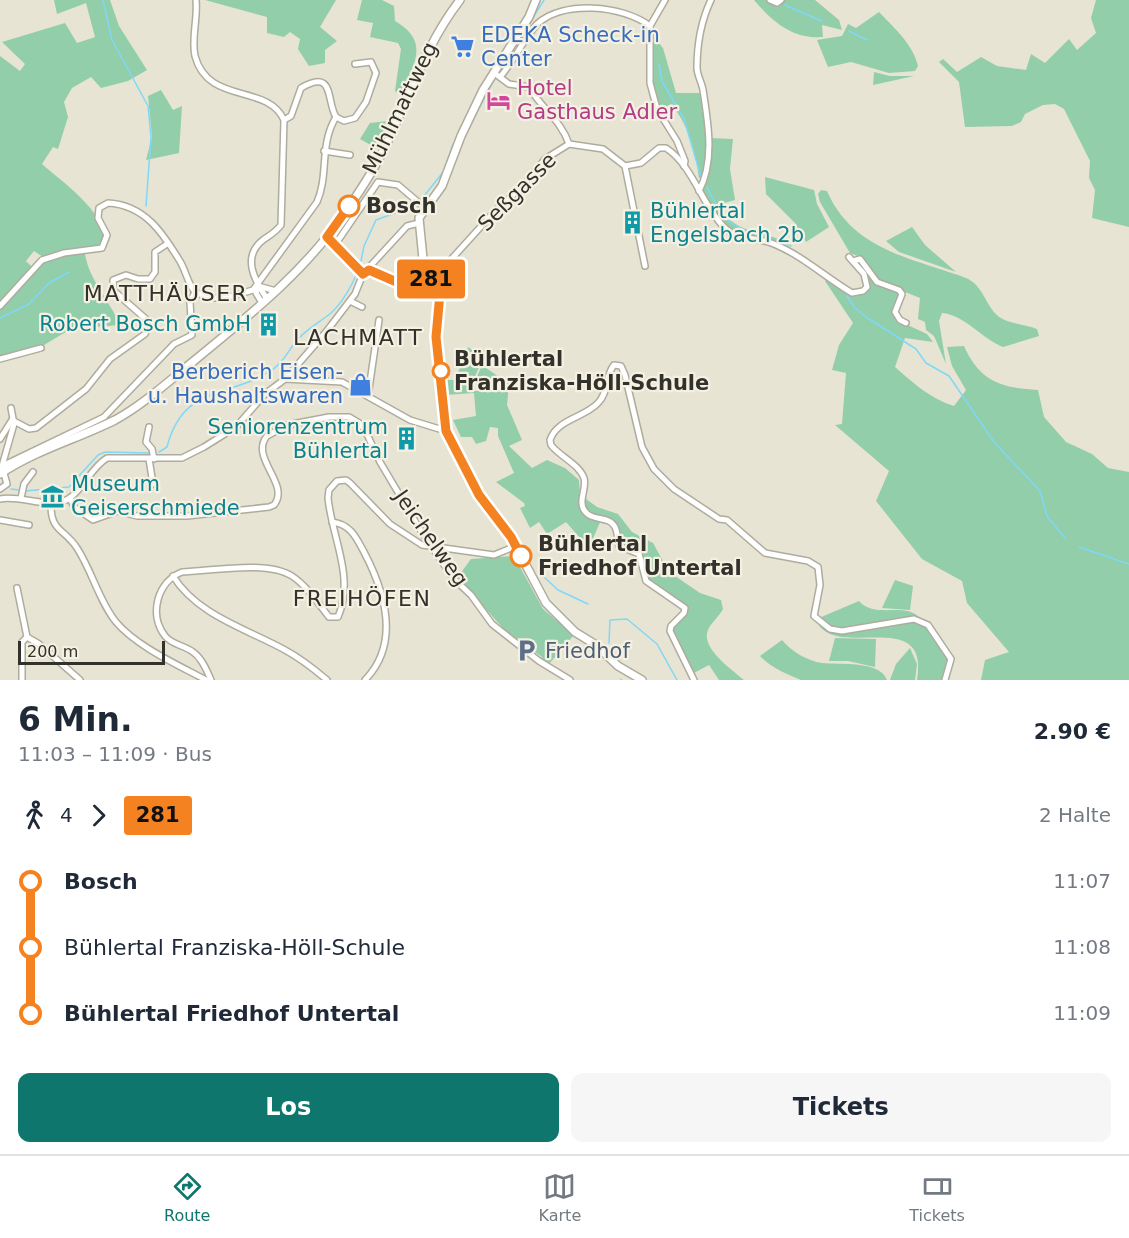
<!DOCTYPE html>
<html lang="de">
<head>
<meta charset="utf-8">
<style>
  :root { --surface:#fff; --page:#f6f6f7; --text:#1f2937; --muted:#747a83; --line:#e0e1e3; --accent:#0f766e }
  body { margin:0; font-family:"DejaVu Sans",sans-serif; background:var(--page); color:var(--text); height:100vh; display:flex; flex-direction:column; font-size:22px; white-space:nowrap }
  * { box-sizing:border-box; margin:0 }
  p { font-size:20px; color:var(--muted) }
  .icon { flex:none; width:33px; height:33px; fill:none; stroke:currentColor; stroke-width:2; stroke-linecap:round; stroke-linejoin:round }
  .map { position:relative; height:680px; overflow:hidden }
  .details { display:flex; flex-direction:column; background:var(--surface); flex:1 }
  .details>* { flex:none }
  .badge { padding:0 12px; border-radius:4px; font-size:21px; line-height:39px }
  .scale { position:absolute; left:18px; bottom:15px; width:147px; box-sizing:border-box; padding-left:6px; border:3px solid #32312b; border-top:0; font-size:16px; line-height:21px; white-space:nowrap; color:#32312b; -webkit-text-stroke:4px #f5f1e2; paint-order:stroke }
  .map>.badge { position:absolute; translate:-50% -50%; box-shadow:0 0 0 3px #fff }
  .legs { display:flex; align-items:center; gap:9px; height:66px; padding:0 18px; font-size:20px }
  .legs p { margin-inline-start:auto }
  .head { display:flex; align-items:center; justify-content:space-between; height:102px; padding:0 18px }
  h1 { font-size:33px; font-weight:800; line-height:45px }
  .primary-button { display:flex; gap:12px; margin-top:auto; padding:12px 18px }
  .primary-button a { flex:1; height:69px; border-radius:12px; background:var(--accent); color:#fff; font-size:24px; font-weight:800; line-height:69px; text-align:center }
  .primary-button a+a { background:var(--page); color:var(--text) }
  ul { padding:0 18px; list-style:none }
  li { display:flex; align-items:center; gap:21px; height:66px; font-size:22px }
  li i { display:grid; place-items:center; width:9px; height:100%; margin:0 8px; background:currentColor }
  li i::after { content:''; width:15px; height:15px; margin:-8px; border:4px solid; border-radius:50%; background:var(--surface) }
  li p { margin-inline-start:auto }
  li:first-child i { background:linear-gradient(#0000 50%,currentColor 0) }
  li:last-child i { background:linear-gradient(currentColor 50%,#0000 0) }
  .tab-bar { display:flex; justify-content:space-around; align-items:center; height:84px; border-top:2px solid var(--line); background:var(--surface); font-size:16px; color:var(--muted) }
  .tab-bar a { display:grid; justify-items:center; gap:3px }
  .tab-bar .selected { color:var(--accent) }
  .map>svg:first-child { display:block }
  .green { fill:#92ceaa }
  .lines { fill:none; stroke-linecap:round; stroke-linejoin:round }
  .stream { stroke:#7fd8f8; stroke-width:1.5 }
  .street-casing { stroke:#afac9d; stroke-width:8 }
  .secondary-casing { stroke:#afac9d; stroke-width:10 }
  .street { stroke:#fff; stroke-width:5 }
  .secondary { stroke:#fff; stroke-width:7 }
  .line-1-casing { stroke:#fff; stroke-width:14 }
  .line-1 { stroke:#f58220; stroke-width:9 }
  .stop-1-dot { fill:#fff; stroke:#f58220; stroke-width:3 }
  .labels { text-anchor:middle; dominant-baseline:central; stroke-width:4.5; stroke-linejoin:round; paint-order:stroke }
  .shop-label { font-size:21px; fill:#366cbe; stroke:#f5f1e2; text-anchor:start }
  .hotel-label { font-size:21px; fill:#b23c85; stroke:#f5f1e2; text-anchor:start }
  .street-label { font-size:21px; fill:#32312b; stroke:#f5f1e2 }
  .stop-label { font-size:21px; font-weight:bold; fill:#32312b; stroke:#f5f1e2; text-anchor:start }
  .culture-label { font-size:21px; fill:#0d838f; stroke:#f5f1e2; text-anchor:start }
  .service-label { font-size:21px; fill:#4e5e75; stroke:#f5f1e2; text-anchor:start }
  .neighbourhood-label { font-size:22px; letter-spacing:1.5px; fill:#32312b; stroke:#f5f1e2 }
</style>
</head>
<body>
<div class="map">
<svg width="1129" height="680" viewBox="0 0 1129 680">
  <rect width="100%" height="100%" fill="#e7e4d4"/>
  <g class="green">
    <path d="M 54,0 L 110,0 L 119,26 L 147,70 L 128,81 L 101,88 L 91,77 L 72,88 L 64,102 L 68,117 L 58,149 L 53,147 L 42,164 C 62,182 107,212 104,242 L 99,246 L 43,257 L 34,251 L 26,261 L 32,267 L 65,255 L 85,254 C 89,280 110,301 120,325 L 81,328 L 64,333 L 44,345 L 3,358 L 0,357 L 0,56 L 20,71 L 25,64 L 2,42 L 65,23 L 77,43 L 95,37 L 86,3 L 57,14 Z"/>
    <path d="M 205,0 L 336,0 L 320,27 L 337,41 L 325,50 L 325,63 L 309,66 L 298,49 L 300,39 L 290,32 L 284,37 L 267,33 L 267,17 Z"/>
    <path d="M 362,0 L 382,0 L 394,6 L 395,21 C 431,42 414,65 400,95 L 395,91 L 401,49 L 398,43 L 370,37 L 373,23 L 357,20 Z"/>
    <path d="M 754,0 L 767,0 L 776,6 L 783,0 L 815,0 L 839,20 L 842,30 L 822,25 L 823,37 C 792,39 773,22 754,0 Z"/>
    <path d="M 1096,0 L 1129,0 L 1129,227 L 1092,218 L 1095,190 L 1089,178 L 1090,161 L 1064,109 L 1055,104 L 1043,105 L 1025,114 L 1021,122 L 1012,126 L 965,127 L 959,82 L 939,62 L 943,59 L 957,72 L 981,57 L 997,66 L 1026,70 L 1031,54 L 1045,63 L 1069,39 L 1077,50 L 1096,33 L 1091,18 Z"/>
    <path d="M 879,12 C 894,28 913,44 918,66 L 915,71 L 889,73 L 851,62 L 828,67 L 817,40 L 842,36 L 848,24 L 856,28 Z"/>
    <path d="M 653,36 L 663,48 L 676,93 L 701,93 L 707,149 L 704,177 L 699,178 C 695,149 689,128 672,104 L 658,110 L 651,74 Z"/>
    <path d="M 874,72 L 890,76 L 914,76 L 873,85 Z"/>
    <path d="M 161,90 L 173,110 L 182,106 L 179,153 L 146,160 L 152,137 L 148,96 Z"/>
    <path d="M 388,121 L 376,148 L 360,139 L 370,123 Z"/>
    <path d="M 709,138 L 733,139 L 730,169 L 735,200 L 717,205 C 737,234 752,228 781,240 L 780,244 C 766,238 752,239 738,234 C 722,229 708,205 702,190 Z"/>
    <path d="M 765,177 L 814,190 L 817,204 L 829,227 L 806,242 L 795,223 L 766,194 Z"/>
    <path d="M 821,190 L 827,191 C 853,251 913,258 966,278 C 984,286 985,305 998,316 C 1008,324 1025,324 1037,329 L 1039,336 L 1003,347 C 982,339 965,315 942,313 L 939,321 L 946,364 L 934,336 L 926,330 L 925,322 L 918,319 L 920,298 L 878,281 L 860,257 L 850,253 L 820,202 L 818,194 Z"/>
    <path d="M 912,227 L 925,245 L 956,272 L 899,252 L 886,241 Z"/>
    <path d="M 858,261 L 872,279 L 900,294 L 895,307 L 899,321 L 927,334 L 933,342 L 905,338 L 895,367 C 913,383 931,399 954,406 L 966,390 L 952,366 L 947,347 L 964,346 C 980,382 1002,388 1038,390 L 1044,417 L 1066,442 L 1092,454 L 1108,468 L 1129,472 L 1129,680 L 981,680 L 985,660 L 1009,652 L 967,603 L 962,581 L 922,559 L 876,501 L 889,471 L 835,425 L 842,424 L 846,373 L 832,370 L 839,345 L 853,323 L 825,281 L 828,278 L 855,294 L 865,293 L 869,282 Z"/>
    <path d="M 468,347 L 483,358 L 473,381 L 474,391 L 478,391 L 476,379 L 482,365 L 509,384 L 507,405 L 522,440 L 509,446 L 532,468 L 547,460 L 565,468 L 579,480 L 581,510 L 601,520 L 591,543 L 580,538 L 566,522 L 547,534 L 539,522 L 530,528 L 520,508 L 525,506 L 524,503 L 496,482 L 514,473 L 498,436 L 498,428 L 490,427 L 486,441 L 476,444 L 472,437 L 461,437 L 453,420 L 476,416 L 474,393 L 445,395 L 444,380 L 455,380 Z"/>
    <path d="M 586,499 L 597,507 L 618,514 L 632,532 L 653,543 L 669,572 L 700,593 L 721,600 L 723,609 C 719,617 709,624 707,633 C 704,651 733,670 744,680 L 719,680 L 709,665 L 692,674 L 673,631 L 676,621 L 687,614 L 687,607 L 648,581 L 638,551 L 619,537 L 617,528 L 585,508 L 583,500 Z"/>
    <path d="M 514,556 L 543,609 L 574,635 L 548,665 L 541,660 L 542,657 L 504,629 L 457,578 L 471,559 Z"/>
    <path d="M 895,580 L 913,586 L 910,610 L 882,608 Z"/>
    <path d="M 859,601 C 875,620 908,600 921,620 L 907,617 L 843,629 L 834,629 L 819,618 Z"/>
    <path d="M 908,620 L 925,625 L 949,660 L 944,680 L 917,680 C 930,605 836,661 817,622 L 833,632 Z"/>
    <path d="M 835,638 L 876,639 L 875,667 L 848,661 L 829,661 Z"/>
    <path d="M 782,640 C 791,651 807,661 822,663 C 839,665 880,660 887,680 L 801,680 C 786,674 771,668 760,656 Z"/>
    <path d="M 910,648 L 917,664 L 915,680 L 890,680 L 896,664 Z"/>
  </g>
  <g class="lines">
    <g class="stream">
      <path d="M 103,0 L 112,40 L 148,106 L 151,137 L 146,206"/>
      <path d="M 785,5 L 822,21"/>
      <path d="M 849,31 L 867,40"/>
      <path d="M 659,64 L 662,81 L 684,119 L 701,177"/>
      <path d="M 499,72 L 544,0"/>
      <path d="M 466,133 L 496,76"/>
      <path d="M 707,187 C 732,240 744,226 791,246"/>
      <path d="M 420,201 L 444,171 L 453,144"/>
      <path d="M 360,266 L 364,246 L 376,220 L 417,205"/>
      <path d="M 847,296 L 855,308 L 866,317 L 916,349 L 926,363 L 949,376 L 994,442 L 1040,491 L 1047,516 L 1065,538"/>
      <path d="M 0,318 L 29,304 L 49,283 L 69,272"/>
      <path d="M 159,452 L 167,447 C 183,384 228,399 272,370 C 284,362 289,349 298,339 C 308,328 320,322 331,313 C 343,302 352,285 358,271"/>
      <path d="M 11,489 L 19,490"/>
      <path d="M 25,491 L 69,487 L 98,455 L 105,452 L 149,453"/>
      <path d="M 1079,547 L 1129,564"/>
      <path d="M 544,577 L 558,590 L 588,604"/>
      <path d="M 609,643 L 610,620 L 627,619 L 657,644 L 677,680"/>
      <path d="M 621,680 L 621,679"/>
    </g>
    <defs>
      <g id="street">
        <path d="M 196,0 C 198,19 191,38 195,56 C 208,105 267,83 284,120 L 281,225 C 276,232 270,235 263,240 C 241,257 255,281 267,299"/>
        <path d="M 665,0 L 650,26 L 650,83 L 657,109 L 677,141 L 685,161 L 684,166"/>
        <path d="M 770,0 L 777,3 L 781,0"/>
        <path d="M 497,75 L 509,84 L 529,87 C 541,108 561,120 569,144"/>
        <path d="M 500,77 C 514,61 523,40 537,24 C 564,0 622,5 650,26"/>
        <path d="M 284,120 L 291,116 L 301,88 C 335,68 326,101 336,117 L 344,121 L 355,118 L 366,102 L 376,73 L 371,62 L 355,64"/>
        <path d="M 324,151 L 350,155"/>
        <path d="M 625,166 L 645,266"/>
        <path d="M 699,191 C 715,161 708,122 703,90 C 702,83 697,75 697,68 C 697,44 701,21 711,0"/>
        <path d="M 327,237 L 363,274"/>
        <path d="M 335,245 L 378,182 L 398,185 L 425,208"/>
        <path d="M 853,261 L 860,259 L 877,282 L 899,290 L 902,294 L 895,312 L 900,320 L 906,323"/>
        <path d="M 369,270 L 407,283 L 424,282 L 437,275 L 495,211 L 525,184 L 545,159 L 569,144 L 603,149 L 625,166 L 641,163 L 659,148 L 666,148 C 693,166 701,203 723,226 C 738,242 756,236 774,244 C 803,256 825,277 852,293 L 863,291 L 867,287 L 864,274 L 849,257"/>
        <path d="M 258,286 L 276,291"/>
        <path d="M 258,286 L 256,293 L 262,303"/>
        <path d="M 350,301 L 362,307"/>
        <path d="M 0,306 L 42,260 L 64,253 L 102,248 L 107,235 L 98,218 L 99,208 L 108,203 C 145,205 163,233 181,263 C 186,272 188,284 195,292 L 209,298 L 226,298 L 253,290 L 317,202 C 329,175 319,145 336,117"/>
        <path d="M 0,359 L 41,348"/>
        <path d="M 285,379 L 342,382 L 410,420 L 446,431"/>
        <path d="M 368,396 L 379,320"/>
        <path d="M 149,427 L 146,442 L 152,449 L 154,459"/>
        <path d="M 0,439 L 12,420 L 29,429 L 36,428 L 86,389 L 110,359 L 145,334 L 149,326 L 147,320 L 114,291 L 113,280 L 126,275 L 138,279 L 150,279 L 155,272 L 155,252 L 167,244"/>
        <path d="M 149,459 L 153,484"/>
        <path d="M 0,467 L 104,417 L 174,344 L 192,335 L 190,302 L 195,292"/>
        <path d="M 0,489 L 7,484 L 2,466 L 14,424 L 11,408"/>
        <path d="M 21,498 L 24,484 L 33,472"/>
        <path d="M 70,498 L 74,507 L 93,520 L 118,511 L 137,516 L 187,516 L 269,507 L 274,505 C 291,484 249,458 267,436 L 287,425 L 329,417 L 349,417 L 359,423 L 365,430 L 380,462 L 421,531 L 453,578 L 471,595 L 492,624 L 539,661 L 570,680"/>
        <path d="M 0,499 C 21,494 53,512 71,497 C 85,486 91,468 107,458 L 182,458 L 204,447 L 236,427 L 265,394 L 285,379 L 326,332 L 355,294 L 363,274 L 407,226 L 419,223"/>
        <path d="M 51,502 C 50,532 64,528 77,548 C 92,571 99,601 116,622 C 136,646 178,665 206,680"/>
        <path d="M 0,520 L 29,525"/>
        <path d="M 332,522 C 350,524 356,537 364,552 C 385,592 401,643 365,680"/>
        <path d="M 173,576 C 197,615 247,629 285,650 C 300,658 314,669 327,680"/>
        <path d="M 17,588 L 27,637"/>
        <path d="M 22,680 L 22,642 L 27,637 L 39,644 L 80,680"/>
        <path d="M 211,680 C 207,671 202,658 193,652 C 184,645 172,645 165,636 C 148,614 158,581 182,572 C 212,571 267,560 292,576 C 307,586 318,603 329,617 L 338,617 C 355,577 332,538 328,498 L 329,490 L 337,481 L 346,480 L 350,483 L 390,524 L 422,545 L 494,555 L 516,546"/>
        <path d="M 694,680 L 670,631 L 671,626 L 684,613 L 685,608 L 646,581 L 639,554 L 619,546 C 617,540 618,533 615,527 C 609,515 591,522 584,510 C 578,500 587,489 584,478 C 579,464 559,456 551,445 L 550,440 C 557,419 584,418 598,403 C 609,392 605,375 614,365 L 621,366 L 625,375 L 642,447 L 654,469 L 674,489 L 719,519 L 727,520 L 765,553 L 808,561 L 818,567 L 820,585 L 814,616 L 830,629 L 842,631 L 914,619 L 928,625 L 951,659 L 945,680"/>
      </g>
      <g id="secondary">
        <path d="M 536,0 L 529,17 L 483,90 L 461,136 L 442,186 L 419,218 L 423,259 L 439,293 L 436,337 L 446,431 L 479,495 L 511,537 L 546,603 L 575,632 L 596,645 L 618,666 L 642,680"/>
        <path d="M 0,474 C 36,450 77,439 115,420 C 144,404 169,381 195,360 C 247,317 302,274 341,218 C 357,196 374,170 386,145 C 410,95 426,44 460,0"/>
      </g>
    </defs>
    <use href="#street" class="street-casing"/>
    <use href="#secondary" class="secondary-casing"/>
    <use href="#street" class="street"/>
    <use href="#secondary" class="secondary"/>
  </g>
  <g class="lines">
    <defs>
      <path id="line-1" d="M 349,206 L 327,237 L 363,274 L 369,270 L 399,283 L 418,283 L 432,278 L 440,293 L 436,337 L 446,431 L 479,495 L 511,537 L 521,556"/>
    </defs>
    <use href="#line-1" class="line-1-casing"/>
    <use href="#line-1" class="line-1"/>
  </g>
  <defs>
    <symbol id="supermarket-bare" viewBox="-9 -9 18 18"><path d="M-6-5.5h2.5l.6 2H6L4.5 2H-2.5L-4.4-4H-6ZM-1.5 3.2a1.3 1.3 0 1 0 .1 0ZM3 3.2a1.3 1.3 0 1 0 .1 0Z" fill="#3f7fe0" stroke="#f5f1e2" stroke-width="2.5" paint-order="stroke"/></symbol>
    <symbol id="hotel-bare" viewBox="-9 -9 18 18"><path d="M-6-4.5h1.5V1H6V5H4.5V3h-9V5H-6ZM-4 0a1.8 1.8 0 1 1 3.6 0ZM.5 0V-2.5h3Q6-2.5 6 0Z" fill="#d1479c" stroke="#f5f1e2" stroke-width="2.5" paint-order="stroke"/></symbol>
    <symbol id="building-bare" viewBox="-9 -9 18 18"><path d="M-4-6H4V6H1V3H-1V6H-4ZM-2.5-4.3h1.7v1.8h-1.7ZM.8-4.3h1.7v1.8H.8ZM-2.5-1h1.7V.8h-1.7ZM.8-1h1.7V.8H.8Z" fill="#0f9aa8" stroke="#f5f1e2" stroke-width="2.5" paint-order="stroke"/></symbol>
    <symbol id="shop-bare" viewBox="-9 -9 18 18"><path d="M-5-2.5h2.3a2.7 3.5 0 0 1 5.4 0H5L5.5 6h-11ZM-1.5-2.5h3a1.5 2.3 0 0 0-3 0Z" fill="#3f7fe0" stroke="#f5f1e2" stroke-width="2.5" paint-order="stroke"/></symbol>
    <symbol id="museum-bare" viewBox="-9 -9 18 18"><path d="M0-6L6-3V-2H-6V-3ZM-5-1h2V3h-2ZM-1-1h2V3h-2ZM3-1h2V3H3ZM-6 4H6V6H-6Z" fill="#0f9aa8" stroke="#f5f1e2" stroke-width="2.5" paint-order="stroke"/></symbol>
    <symbol id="parking-bare" viewBox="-9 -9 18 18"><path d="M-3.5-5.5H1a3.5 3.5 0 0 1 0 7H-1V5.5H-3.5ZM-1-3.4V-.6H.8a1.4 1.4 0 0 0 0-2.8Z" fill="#5c6f8a" stroke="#f5f1e2" stroke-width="2.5" paint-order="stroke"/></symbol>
  </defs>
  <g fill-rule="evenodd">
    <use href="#supermarket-bare" x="446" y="30" width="33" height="33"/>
    <use href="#hotel-bare" x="482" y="84" width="33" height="33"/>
    <use href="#building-bare" x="616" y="206" width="33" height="33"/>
    <use href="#building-bare" x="252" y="308" width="33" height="33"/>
    <use href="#shop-bare" x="344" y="368" width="33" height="33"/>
    <use href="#building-bare" x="390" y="422" width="33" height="33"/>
    <use href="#museum-bare" x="36" y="480" width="33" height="33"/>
    <use href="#parking-bare" x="510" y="634" width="33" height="33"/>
  </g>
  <g class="stop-1-dot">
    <circle cx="349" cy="206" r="10"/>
    <circle cx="441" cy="371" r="8"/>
    <circle cx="521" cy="556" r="10"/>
  </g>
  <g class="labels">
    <g class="shop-label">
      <text x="481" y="35">EDEKA Scheck-in<tspan x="481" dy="24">Center</tspan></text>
      <text x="343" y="372" text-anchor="end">Berberich Eisen-<tspan x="343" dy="24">u. Haushaltswaren</tspan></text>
    </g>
    <g class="hotel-label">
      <text x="517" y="88">Hotel<tspan x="517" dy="24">Gasthaus Adler</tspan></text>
    </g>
    <g class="street-label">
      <text transform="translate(400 108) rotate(-64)">Mühlmattweg</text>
      <text transform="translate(517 192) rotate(-45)">Seßgasse</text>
      <text transform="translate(431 538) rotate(55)">Jeichelweg</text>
    </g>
    <g class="stop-label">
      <text x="366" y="206">Bosch</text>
      <text x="454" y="359">Bühlertal<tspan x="454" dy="24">Franziska-Höll-Schule</tspan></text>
      <text x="538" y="544">Bühlertal<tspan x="538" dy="24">Friedhof Untertal</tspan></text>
    </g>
    <g class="culture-label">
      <text x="650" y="211">Bühlertal<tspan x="650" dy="24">Engelsbach 2b</tspan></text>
      <text x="251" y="324" text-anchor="end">Robert Bosch GmbH</text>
      <text x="388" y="427" text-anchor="end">Seniorenzentrum<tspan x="388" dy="24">Bühlertal</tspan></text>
      <text x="71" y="484">Museum<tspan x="71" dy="24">Geiserschmiede</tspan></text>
    </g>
    <g class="service-label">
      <text x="545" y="651">Friedhof</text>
    </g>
    <g class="neighbourhood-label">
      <text x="166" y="293">MATTHÄUSER</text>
      <text x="358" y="337">LACHMATT</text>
      <text x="362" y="598">FREIHÖFEN</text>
    </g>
  </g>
</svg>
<div class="scale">200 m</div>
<b class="badge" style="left:431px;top:279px;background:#f58220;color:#111">281</b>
</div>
<section class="details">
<div class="head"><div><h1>6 Min.</h1><p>11:03 – 11:09 · Bus</p></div><b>2.90 €</b></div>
<div class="legs"><svg class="icon" aria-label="walk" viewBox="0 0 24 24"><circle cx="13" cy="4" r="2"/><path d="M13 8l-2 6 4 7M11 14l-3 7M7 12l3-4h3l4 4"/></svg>4<svg class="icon" aria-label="forward" viewBox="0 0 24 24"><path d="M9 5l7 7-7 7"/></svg><b class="badge" style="background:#f58220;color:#111">281</b><p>2 Halte</p></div>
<ul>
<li><i style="color:#f58220"></i><b>Bosch</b><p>11:07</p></li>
<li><i style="color:#f58220"></i><span>Bühlertal Franziska-Höll-Schule</span><p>11:08</p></li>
<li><i style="color:#f58220"></i><b>Bühlertal Friedhof Untertal</b><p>11:09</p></li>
</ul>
<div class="primary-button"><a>Los</a><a>Tickets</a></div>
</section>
<nav class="tab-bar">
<a class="selected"><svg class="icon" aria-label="directions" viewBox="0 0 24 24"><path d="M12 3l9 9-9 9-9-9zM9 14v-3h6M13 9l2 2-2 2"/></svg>Route</a>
<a><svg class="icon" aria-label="map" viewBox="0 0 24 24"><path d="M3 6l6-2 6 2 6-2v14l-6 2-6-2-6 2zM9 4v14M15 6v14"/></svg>Karte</a>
<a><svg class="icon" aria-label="tickets" viewBox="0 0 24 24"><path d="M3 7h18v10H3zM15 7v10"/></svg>Tickets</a>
</nav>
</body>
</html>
